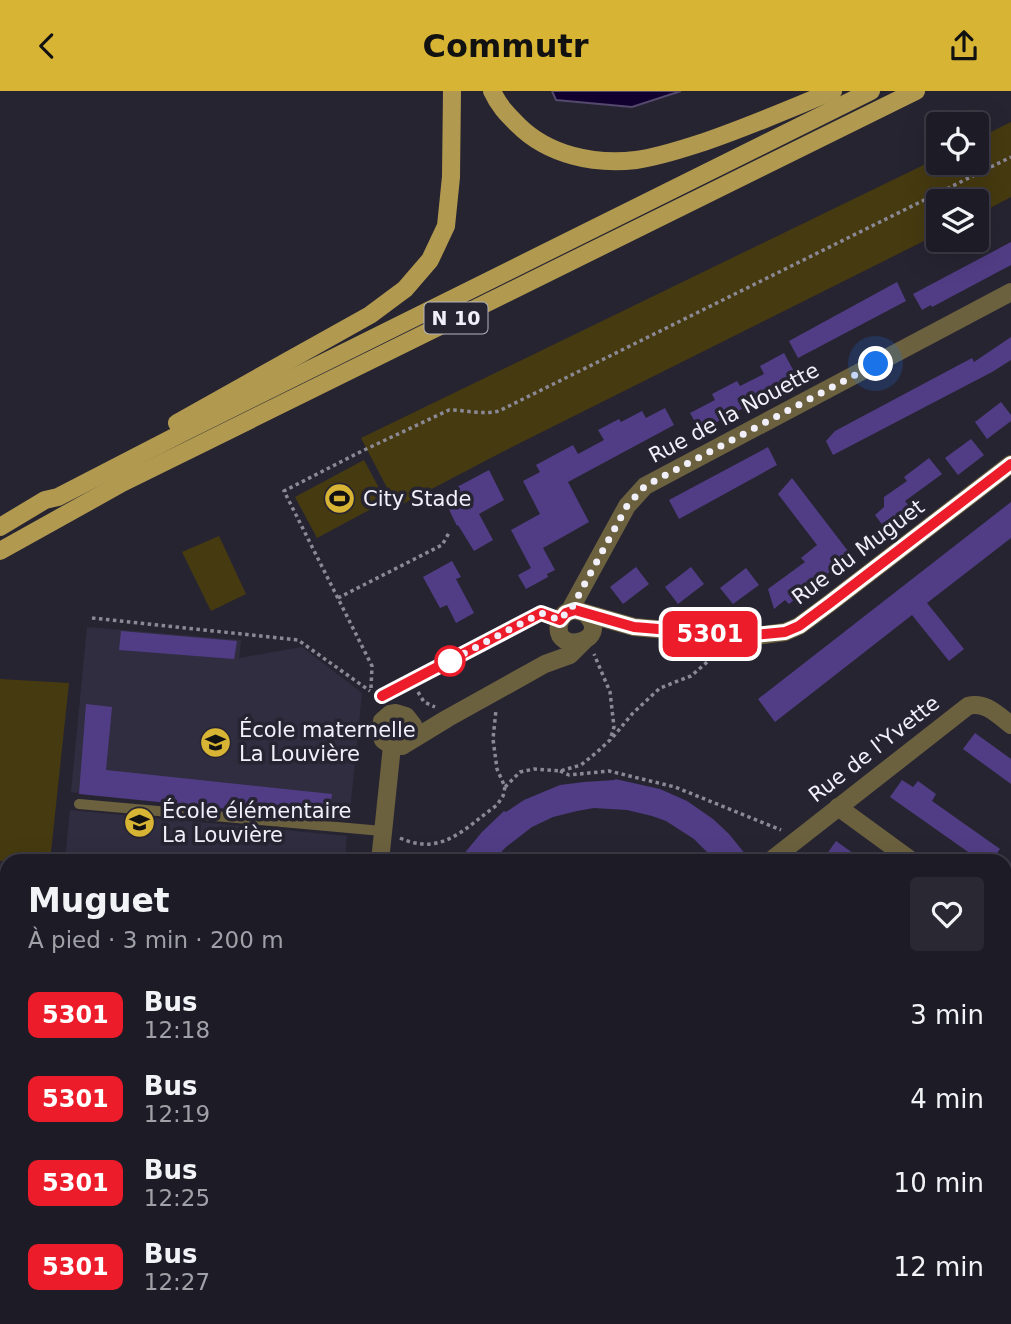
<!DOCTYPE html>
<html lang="fr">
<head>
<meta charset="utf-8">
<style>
  :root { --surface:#1d1b26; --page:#2a2832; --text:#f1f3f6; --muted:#a0a1a7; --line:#3b3943; --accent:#d8b434 }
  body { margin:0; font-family:"DejaVu Sans",sans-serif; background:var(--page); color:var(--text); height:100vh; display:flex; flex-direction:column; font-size:26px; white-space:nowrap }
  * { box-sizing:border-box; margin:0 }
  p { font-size:23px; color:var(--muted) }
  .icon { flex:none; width:38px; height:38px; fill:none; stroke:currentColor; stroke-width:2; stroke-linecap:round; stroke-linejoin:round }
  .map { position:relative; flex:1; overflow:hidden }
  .sheet { position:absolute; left:0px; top:763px; width:1012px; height:471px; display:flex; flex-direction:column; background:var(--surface); border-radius:21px 21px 0 0; box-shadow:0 7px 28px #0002,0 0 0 2px var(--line) }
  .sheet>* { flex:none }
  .badge { padding:0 14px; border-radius:10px; font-size:24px; line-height:46px }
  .tools { position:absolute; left:926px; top:21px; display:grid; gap:14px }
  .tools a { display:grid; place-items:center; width:63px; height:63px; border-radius:7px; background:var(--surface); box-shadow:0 7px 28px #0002,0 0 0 2px var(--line); font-size:35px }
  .you { position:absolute; width:35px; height:35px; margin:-18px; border:5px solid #fff; border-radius:50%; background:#1a73e8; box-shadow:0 0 0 10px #1a73e833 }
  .map>.badge { position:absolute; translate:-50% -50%; box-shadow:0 0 0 4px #fff }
  .round { display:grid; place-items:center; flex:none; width:74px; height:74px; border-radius:7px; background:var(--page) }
  .head { display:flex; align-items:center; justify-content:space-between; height:119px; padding:0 28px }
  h1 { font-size:33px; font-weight:700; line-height:52px }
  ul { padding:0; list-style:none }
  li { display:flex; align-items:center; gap:21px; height:84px; padding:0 28px }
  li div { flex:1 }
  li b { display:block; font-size:26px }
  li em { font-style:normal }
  li .badge { min-width:77px; font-weight:700; text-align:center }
  header { display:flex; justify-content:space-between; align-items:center; height:91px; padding:0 28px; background:var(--accent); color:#111; font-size:32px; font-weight:700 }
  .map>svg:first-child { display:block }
  .built { fill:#302d41 }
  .green { fill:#463a10 }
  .water { fill:#11002f; stroke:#54486c; stroke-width:2 }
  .building { fill:#513d85 }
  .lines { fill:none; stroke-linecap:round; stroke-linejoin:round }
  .path { stroke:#8c8996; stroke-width:3.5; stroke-dasharray:3.5 3.5; stroke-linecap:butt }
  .lane { stroke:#6c613e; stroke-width:10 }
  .street { stroke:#6c613e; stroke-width:18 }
  .primary { stroke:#b19a4f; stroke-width:18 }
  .rail { stroke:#d2d1dc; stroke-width:5; stroke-dasharray:14 7; stroke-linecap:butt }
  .line-casing { stroke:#fff; stroke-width:16 }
  .line { stroke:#ed1c2a; stroke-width:10 }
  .walk { stroke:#f1f0fa; stroke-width:7; stroke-dasharray:0 12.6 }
  .stop-dot { fill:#fff; stroke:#ed1c2a; stroke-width:3.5 }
  .labels { text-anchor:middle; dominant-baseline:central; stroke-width:7; stroke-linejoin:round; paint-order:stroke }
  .shield { fill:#272432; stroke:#b4b3be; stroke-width:2 }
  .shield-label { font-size:19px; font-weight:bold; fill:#f1f0fa }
  .street-label { font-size:21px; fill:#f1f0fa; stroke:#272432 }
  .poi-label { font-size:21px; fill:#f1f0fa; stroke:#272432; text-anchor:start }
</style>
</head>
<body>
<header><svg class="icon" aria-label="back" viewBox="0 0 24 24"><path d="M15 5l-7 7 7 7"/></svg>Commutr<svg class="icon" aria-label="share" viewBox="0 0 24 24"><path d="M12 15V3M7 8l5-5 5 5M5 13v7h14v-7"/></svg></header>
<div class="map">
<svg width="1011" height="1233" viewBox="0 0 1011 1233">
  <rect width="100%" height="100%" fill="#272432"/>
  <g class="built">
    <path d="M 87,536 L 241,549 L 239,567 L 302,556 L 362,602 L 349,730 L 71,701 Z"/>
    <path d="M 70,719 L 347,745 L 345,770 L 65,770 Z"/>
    <rect x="1005" y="1145" width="6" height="61"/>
    <path d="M 338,1227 L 730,1227 L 670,1233 L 309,1233 Z"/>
  </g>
  <g class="green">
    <path d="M 1011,31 L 1011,106 L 977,124 L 976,110 L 938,110 L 938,143 L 512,356 L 397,416 L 361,347 L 938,67 L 938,72 L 976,72 L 977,48 Z"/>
    <path d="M 364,369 L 386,410 L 317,447 L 295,406 Z"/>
    <path d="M 219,445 L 246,503 L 211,520 L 182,461 Z"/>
    <path d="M 0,588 L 69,592 L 50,770 L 0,770 Z"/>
  </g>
  <path class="water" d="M 552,0 L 681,0 L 632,16 L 556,9 Z"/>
  <g class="building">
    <path d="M 1011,151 L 1011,174 L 932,216 L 931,214 L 922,219 L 913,203 Z"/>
    <path d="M 897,191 L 906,210 L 798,267 L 789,250 Z"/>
    <path d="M 1011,246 L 1011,269 L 992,281 L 833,364 L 826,350 L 835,340 L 972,267 L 974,271 Z"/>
    <path d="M 784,262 L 798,288 L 700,340 L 690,322 L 715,309 L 712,303 L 737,290 L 740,295 L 764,283 L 760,275 Z"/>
    <path d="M 1001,311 L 1011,324 L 1011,330 L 987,348 L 975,331 Z"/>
    <path d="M 665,317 L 674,334 L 568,391 L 589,431 L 543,457 L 555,479 L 547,483 L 548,486 L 526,498 L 518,484 L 531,477 L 511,439 L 540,423 L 523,390 L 540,381 L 536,374 L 573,354 L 578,363 L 604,349 L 598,339 L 619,328 L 621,331 L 642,320 L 646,327 Z"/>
    <path d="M 971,348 L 984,364 L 958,384 L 945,367 Z"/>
    <path d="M 768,356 L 777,374 L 679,428 L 669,409 Z"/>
    <path d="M 929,367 L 942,383 L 905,410 L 913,420 L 887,440 L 875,424 L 884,416 L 884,406 L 907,390 L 904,386 Z"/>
    <path d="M 489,379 L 504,409 L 479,423 L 493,449 L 474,460 L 458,434 L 457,435 L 442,404 Z"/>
    <path d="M 792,387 L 851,464 L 789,513 L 785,509 L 774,518 L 768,498 L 805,471 L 801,467 L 817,454 L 778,403 Z"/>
    <path d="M 1011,411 L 1011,447 L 927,512 L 964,558 L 949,570 L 912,524 L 775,631 L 758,608 Z"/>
    <path d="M 452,470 L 461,486 L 456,488 L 474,522 L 456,532 L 447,514 L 440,517 L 423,486 Z"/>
    <path d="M 636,476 L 649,493 L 623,513 L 610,496 Z"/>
    <path d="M 691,476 L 704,493 L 678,513 L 665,496 Z"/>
    <path d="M 746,477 L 759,494 L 733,513 L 720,497 Z"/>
    <path d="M 121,540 L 237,550 L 234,568 L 119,559 Z"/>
    <path d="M 86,613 L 112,616 L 106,679 L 332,703 L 329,728 L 79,703 Z"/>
    <path d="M 975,642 L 1011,668 L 1011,693 L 963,658 Z"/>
    <path d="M 615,688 L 660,698 L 687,710 L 713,728 L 729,743 L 746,764 L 737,770 L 716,770 L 694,748 L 666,730 L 652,725 L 627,719 L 594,717 L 577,720 L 553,726 L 532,736 L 506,756 L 493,770 L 458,770 L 482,741 L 504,720 L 506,721 L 524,709 L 560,694 L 584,691 L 615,689 Z"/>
    <path d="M 902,689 L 913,696 L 918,690 L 936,703 L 932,710 L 1000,758 L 991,770 L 981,770 L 890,706 Z"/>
    <path d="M 836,750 L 864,770 L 822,770 Z"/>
  </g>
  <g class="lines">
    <g class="path">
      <path d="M 338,507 L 442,454 L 449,442"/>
      <path d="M 92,527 L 298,549 L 370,600"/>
      <path d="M 371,597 L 372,575 L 284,400 L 362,360 L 449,319 C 466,319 483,324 499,320 L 1011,66"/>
      <path d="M 418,601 L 424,611 L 435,616"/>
      <path d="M 613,646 L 633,622 L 660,597 L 691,585 L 713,566 L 716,561"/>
      <path d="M 560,680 L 569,684 L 609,680 L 675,696 L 781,739"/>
      <path d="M 505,696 L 520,681 L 534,678 L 560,680 L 581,674 L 597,661 L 610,649 L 614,636 L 610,601 L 594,563"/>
      <path d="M 400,747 C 442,766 465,737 497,714 L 503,705 L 505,696 L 497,678 L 493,648 L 496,619"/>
    </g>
    <g class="lane">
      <path d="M 382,605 L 541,522 L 560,529"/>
      <path d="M 79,713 L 382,740"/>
      <path d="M 1004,1106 L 1011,1106"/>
      <path d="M 0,1145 L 7,1139"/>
    </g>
    <g class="street">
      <path d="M 570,519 L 627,415 L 645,395 L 1011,201"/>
      <path d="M 586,523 C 613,551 553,565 559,533 C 561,524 567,520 575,519 L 634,536 L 743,546 L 763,544 L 785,541 L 799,535 L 830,512 L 1011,373"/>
      <path d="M 410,649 L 414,639 L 413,634 L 406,625 L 396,622 L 390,623 L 382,630 L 380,640 L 383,649 L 392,655 L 402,655 L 448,627 L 545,573 L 570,564 L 584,550"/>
      <path d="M 838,716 L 912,770"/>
      <path d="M 380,770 L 392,655"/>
      <path d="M 770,770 L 968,615 C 985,610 998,624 1011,634"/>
      <path d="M 1004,838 L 1011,842"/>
      <path d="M 1004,940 L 1011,938"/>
      <path d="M 0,1164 L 7,1171"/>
      <path d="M 0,1207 L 7,1203"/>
    </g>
    <g class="primary">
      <path d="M 492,0 C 499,15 506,22 518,34 C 548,64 594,74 636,69 C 659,66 682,58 704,51 C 748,36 790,18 833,0"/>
      <path d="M 177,332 L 370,224 L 405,198 L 430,169 L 446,135 L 451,86 L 452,0"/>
      <path d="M 0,436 L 45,409 L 58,406 L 182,342 L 871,0"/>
      <path d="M 0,460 L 122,392 L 916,0"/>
    </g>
    <g class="rail">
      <path d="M 1004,1154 L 1011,1154"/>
      <path d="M 1004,1178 L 1011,1178"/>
      <path d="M 1004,1192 L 1011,1191"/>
      <path d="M 367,1233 L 403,1227"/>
      <path d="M 438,1233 L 473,1227"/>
      <path d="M 496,1233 L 534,1227"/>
      <path d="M 581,1233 L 626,1227"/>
    </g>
  </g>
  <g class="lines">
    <defs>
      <path id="line" d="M 382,605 L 541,522 L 560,529 L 566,522 L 575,519 L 634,536 L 743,545 L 785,541 L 799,535 L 830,512 L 1011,373"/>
    </defs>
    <use href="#line" class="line-casing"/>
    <use href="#line" class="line"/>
    <path class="walk" d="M 450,570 L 446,572 L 541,522 L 560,529 L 566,522 L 570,520 L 627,415 L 645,395 L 876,273"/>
  </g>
  <defs>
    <symbol id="stadium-disc" viewBox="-11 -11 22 22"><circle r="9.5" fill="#d8b434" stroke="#272432"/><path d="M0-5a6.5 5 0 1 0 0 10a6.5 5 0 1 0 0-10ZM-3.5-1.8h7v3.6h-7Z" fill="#111"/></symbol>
    <symbol id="school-disc" viewBox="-11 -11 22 22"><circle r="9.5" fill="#d8b434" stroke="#272432"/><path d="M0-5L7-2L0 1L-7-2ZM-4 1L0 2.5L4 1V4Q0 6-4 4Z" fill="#111"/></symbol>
  </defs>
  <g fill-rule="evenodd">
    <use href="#stadium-disc" x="322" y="390" width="35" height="35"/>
    <use href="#school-disc" x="198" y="634" width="35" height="35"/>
    <use href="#school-disc" x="122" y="714" width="35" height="35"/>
  </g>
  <circle class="stop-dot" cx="450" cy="570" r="14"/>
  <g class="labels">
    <rect class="shield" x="424.5" y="211.5" width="63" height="31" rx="5"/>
    <g class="shield-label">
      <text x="456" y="227">N 10</text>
    </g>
    <g class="street-label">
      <text transform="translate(734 322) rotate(-28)">Rue de la Nouette</text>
      <text transform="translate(858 461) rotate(-37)">Rue du Muguet</text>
      <text transform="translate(874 658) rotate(-38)">Rue de l'Yvette</text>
    </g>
    <g class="poi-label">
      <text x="363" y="408">City Stade</text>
      <text x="239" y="639">École maternelle<tspan x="239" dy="24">La Louvière</tspan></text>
      <text x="162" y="720">École élémentaire<tspan x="162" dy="24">La Louvière</tspan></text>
    </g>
  </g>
</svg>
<div class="tools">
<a><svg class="icon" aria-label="locate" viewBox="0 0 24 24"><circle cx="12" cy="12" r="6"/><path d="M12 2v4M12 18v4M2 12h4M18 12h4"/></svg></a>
<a><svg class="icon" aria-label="layers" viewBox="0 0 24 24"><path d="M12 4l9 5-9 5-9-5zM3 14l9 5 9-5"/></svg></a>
</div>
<div class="you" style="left:876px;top:273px"></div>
<b class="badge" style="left:710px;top:543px;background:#ed1c2a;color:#fff">5301</b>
<section class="sheet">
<div class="head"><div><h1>Muguet</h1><p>À pied · 3 min · 200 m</p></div><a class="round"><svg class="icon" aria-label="heart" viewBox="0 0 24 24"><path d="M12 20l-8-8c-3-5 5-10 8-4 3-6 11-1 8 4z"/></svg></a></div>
<ul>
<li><span class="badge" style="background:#ed1c2a;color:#fff">5301</span><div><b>Bus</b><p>12:18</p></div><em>3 min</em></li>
<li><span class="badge" style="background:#ed1c2a;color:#fff">5301</span><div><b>Bus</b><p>12:19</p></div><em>4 min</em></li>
<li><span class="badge" style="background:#ed1c2a;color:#fff">5301</span><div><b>Bus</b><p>12:25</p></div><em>10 min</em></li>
<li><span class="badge" style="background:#ed1c2a;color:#fff">5301</span><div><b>Bus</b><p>12:27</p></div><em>12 min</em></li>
</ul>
</section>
</div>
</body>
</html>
